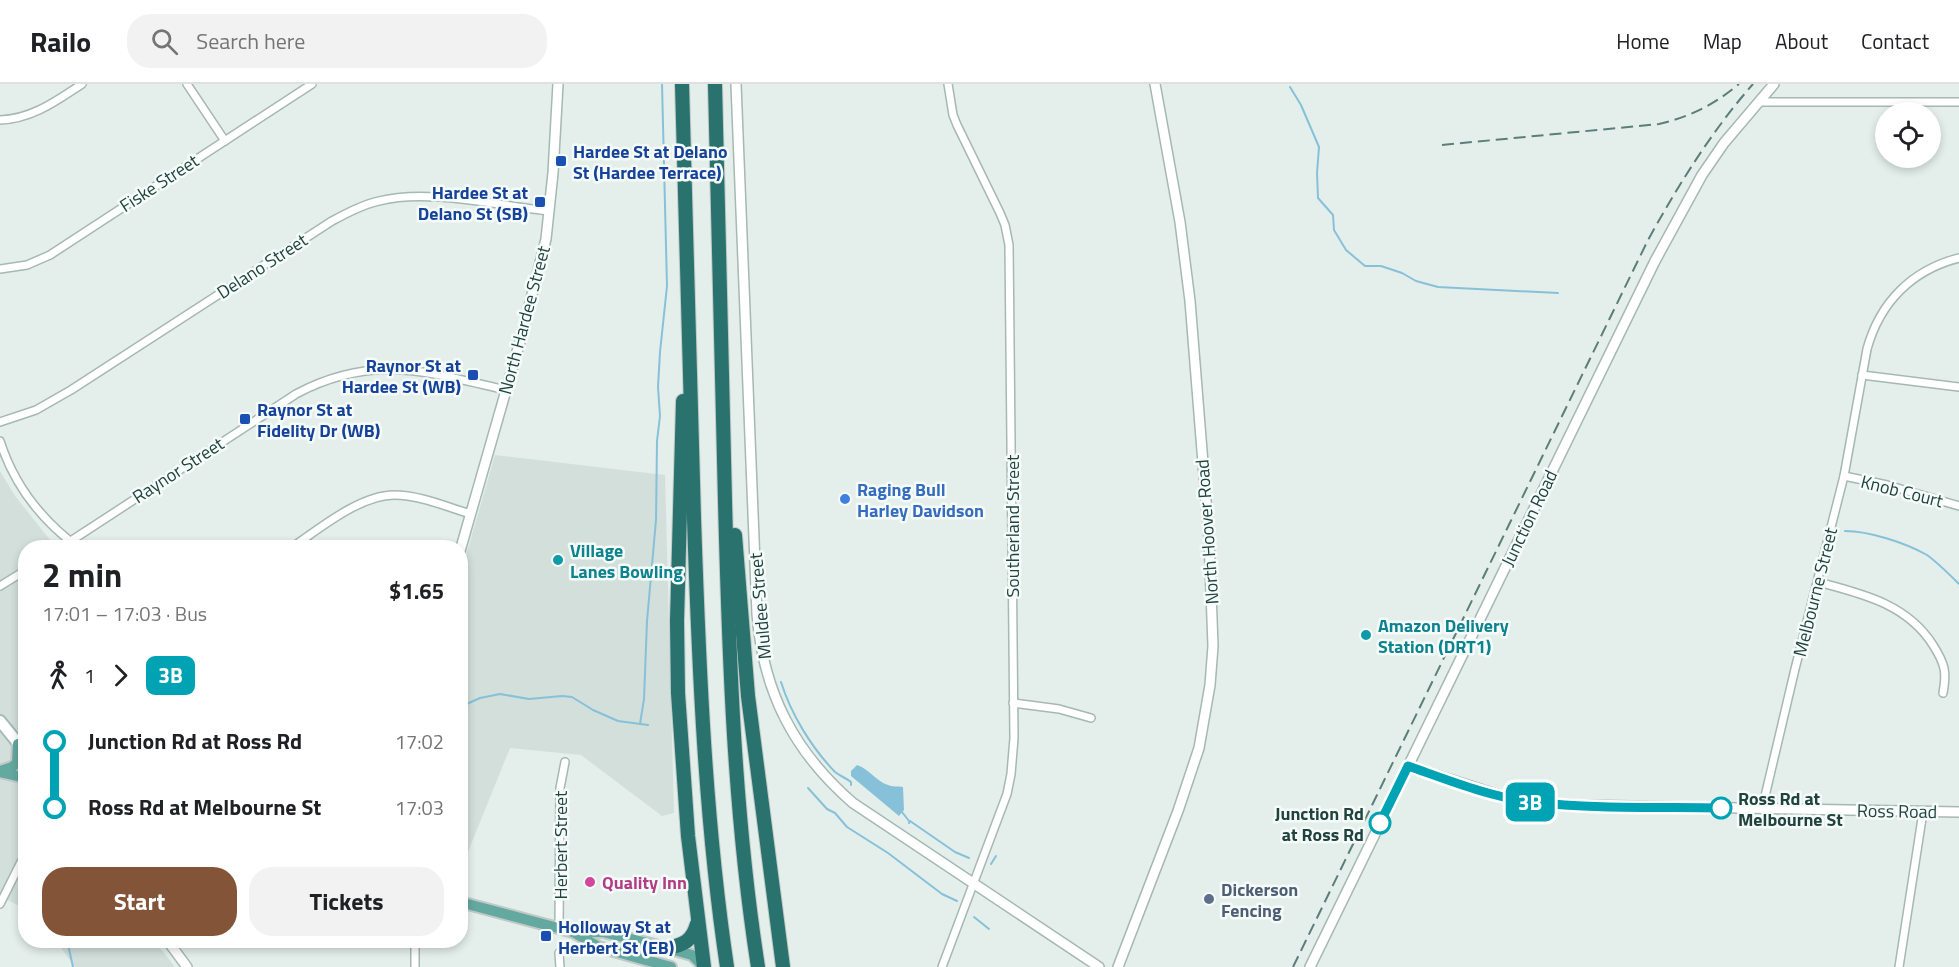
<!DOCTYPE html>
<html lang="en">
<head>
<meta charset="utf-8">
<style>
  :root { --surface:#fff; --page:#f2f2f2; --text:#202124; --muted:#757577; --line:#e0e0e0; --accent:#845438 }
  body { margin:0; font-family:"Titillium Web",sans-serif; background:var(--page); color:var(--text); height:100vh; display:flex; flex-direction:column; font-size:22px; white-space:nowrap }
  * { box-sizing:border-box; margin:0 }
  p { font-size:20px; color:var(--muted) }
  .icon { flex:none; width:33px; height:33px; fill:none; stroke:currentColor; stroke-width:2; stroke-linecap:round; stroke-linejoin:round }
  .map { position:relative; flex:1; overflow:hidden }
  .details { position:absolute; left:18px; top:456px; width:450px; height:408px; display:flex; flex-direction:column; background:var(--surface); border-radius:24px; box-shadow:0 3px 9px #0003 }
  .details>* { flex:none }
  .badge { padding:0 12px; border-radius:9px; font-size:21px; line-height:39px }
  .buttons { position:absolute; left:1875px; top:18px; display:grid; gap:12px }
  .buttons a { display:grid; place-items:center; width:66px; height:66px; border-radius:50%; background:var(--surface); box-shadow:0 3px 9px #0003; font-size:30px }
  .map>.badge { position:absolute; translate:-50% -50%; box-shadow:0 0 0 3px #fff }
  .legs { display:flex; align-items:center; gap:9px; height:66px; padding:0 24px; font-size:20px }
  .legs p { margin-inline-start:auto }
  .overview { display:flex; align-items:center; justify-content:space-between; height:102px; padding:0 24px }
  h1 { font-size:33px; font-weight:700; line-height:45px }
  .cta { display:flex; gap:12px; margin-top:auto; padding:12px 24px }
  .cta a { flex:1; height:69px; border-radius:24px; background:var(--accent); color:#fff; font-size:24px; font-weight:700; line-height:69px; text-align:center }
  .cta a+a { background:var(--page); color:var(--text) }
  ul { padding:0 24px; list-style:none }
  li { display:flex; align-items:center; gap:21px; height:66px; font-size:22px }
  li i { display:grid; place-items:center; width:9px; height:100%; margin:0 8px; background:currentColor }
  li i::after { content:''; width:15px; height:15px; margin:-8px; border:4px solid; border-radius:50%; background:var(--surface) }
  li p { margin-inline-start:auto }
  li:first-child i { background:linear-gradient(#0000 50%,currentColor 0) }
  li:last-child i { background:linear-gradient(currentColor 50%,#0000 0) }
  header { display:flex; align-items:center; gap:36px; box-sizing:border-box; height:84px; padding:0 30px; background:var(--surface); border-bottom:2px solid var(--line) }
  header strong { font-size:28px }
  nav { display:flex; gap:33px; margin-inline-start:auto; font-size:21px }
  .search { width:420px; height:54px; background:var(--page); display:flex; align-items:center; gap:15px; box-sizing:border-box; padding:0 21px; border-radius:24px; color:var(--muted); font-size:22px }
  .map>svg:first-child { display:block }
  .built { fill:#d2dfdb }
  .water { fill:#87c1d9 }
  .lines { fill:none; stroke-linecap:round; stroke-linejoin:round }
  .stream { stroke:#87c1d9; stroke-width:2 }
  .minor-casing { stroke:#a6b8b4; stroke-width:10 }
  .tertiary-casing { stroke:#a6b8b4; stroke-width:12 }
  .secondary-casing { stroke:#a1bcb6; stroke-width:14 }
  .primary-casing { stroke:#c1cac9; stroke-width:14 }
  .motorway-casing { stroke:#c1cac9; stroke-width:16 }
  .minor { stroke:#fff; stroke-width:7 }
  .tertiary { stroke:#fff; stroke-width:9 }
  .secondary { stroke:#fff; stroke-width:10 }
  .primary { stroke:#64a9a0; stroke-width:10 }
  .motorway { stroke:#29726d; stroke-width:14 }
  .rail { stroke:#5c7e79; stroke-width:2; stroke-dasharray:12 6; stroke-linecap:butt }
  .line-1-casing { stroke:#fff; stroke-width:14 }
  .line-1 { stroke:#00a3b4; stroke-width:9 }
  .transit-dot { fill:#1a4fb4; stroke:#f5fbf8; stroke-width:2 }
  .shop-dot { fill:#3f7fe0; stroke:#f5fbf8; stroke-width:2 }
  .culture-dot { fill:#0f9aa8; stroke:#f5fbf8; stroke-width:2 }
  .stop-1-dot { fill:#fff; stroke:#00a3b4; stroke-width:3 }
  .hotel-dot { fill:#d1479c; stroke:#f5fbf8; stroke-width:2 }
  .service-dot { fill:#5c6f8a; stroke:#f5fbf8; stroke-width:2 }
  .labels { text-anchor:middle; dominant-baseline:central; stroke-width:5; stroke-linejoin:round; paint-order:stroke }
  .transit-label { font-size:18px; font-weight:bold; fill:#164399; stroke:#f5fbf8; text-anchor:start }
  .street-label { font-size:18px; fill:#21433e; stroke:#f5fbf8 }
  .shop-label { font-size:18px; font-weight:bold; fill:#366cbe; stroke:#f5fbf8; text-anchor:start }
  .culture-label { font-size:18px; font-weight:bold; fill:#0d838f; stroke:#f5fbf8; text-anchor:start }
  .stop-label { font-size:18px; font-weight:bold; fill:#21433e; stroke:#f5fbf8; text-anchor:start }
  .hotel-label { font-size:18px; font-weight:bold; fill:#b23c85; stroke:#f5fbf8; text-anchor:start }
  .service-label { font-size:18px; font-weight:bold; fill:#4e5e75; stroke:#f5fbf8; text-anchor:start }
</style>
</head>
<body>
<header>
<strong>Railo</strong>
<div class="search"><svg class="icon" aria-label="search" viewBox="0 0 24 24"><circle cx="10" cy="10" r="6"/><path d="M15 15l6 6"/></svg>Search here</div>
<nav><a>Home</a><a>Map</a><a>About</a><a>Contact</a></nav>
</header>
<div class="map">
<svg width="1959" height="883" viewBox="0 0 1959 883">
  <rect width="100%" height="100%" fill="#e4efeb"/>
  <g class="built">
    <path d="M 495,371 L 665,391 L 674,729 L 662,732 L 581,671 L 510,664 L 461,785 L 461,489 Z"/>
    <path d="M 0,387 L 15,412 L 50,456 L 61,463 L 26,464 L 25,825 L 0,812 Z"/>
    <path d="M 56,857 L 161,857 L 157,860 L 175,883 L 75,883 Z"/>
  </g>
  <path class="water" d="M 857,681 C 869,685 876,697 888,701 C 892,703 898,702 903,703 L 904,726 L 899,732 L 851,692 L 851,687 Z"/>
  <g class="lines">
    <g class="stream">
      <path d="M 1290,3 L 1301,21 L 1319,63 L 1317,89 L 1318,114 L 1333,131 L 1334,146 L 1346,166 L 1365,182 L 1381,182 L 1402,189 L 1416,197 L 1438,203 L 1558,209"/>
      <path d="M 1845,447 C 1869,447 1906,459 1927,471 C 1938,479 1949,490 1959,500"/>
      <path d="M 781,598 C 791,630 811,663 835,688 C 840,692 846,694 851,698 L 851,701"/>
      <path d="M 460,623 L 480,614 L 500,610 L 529,615 L 562,612 L 572,613 L 593,626 L 618,637 L 648,641"/>
      <path d="M 640,640 L 644,615 L 647,537 L 656,436 L 657,357 L 660,332 L 658,303 L 660,268 L 667,202 L 662,0"/>
      <path d="M 808,704 L 827,725 L 835,729 L 847,743 L 888,769 L 942,810 L 957,817"/>
      <path d="M 902,728 L 909,737"/>
      <path d="M 909,739 L 910,737 L 955,768 L 969,774"/>
      <path d="M 991,780 L 996,772"/>
      <path d="M 974,833 L 989,845"/>
      <path d="M 67,856 L 73,883"/>
    </g>
    <defs>
      <g id="minor">
        <path d="M 187,0 L 225,57"/>
        <path d="M 1759,18 L 1959,18"/>
        <path d="M 0,36 C 32,35 56,17 82,0"/>
        <path d="M 0,185 L 27,181 L 50,171 L 312,0"/>
        <path d="M 1862,291 L 1959,303"/>
        <path d="M 0,338 L 36,326 L 71,306 L 332,137 C 347,129 362,121 379,117 C 427,104 499,122 549,127"/>
        <path d="M 0,357 C 14,401 41,436 79,464"/>
        <path d="M 1844,392 L 1887,401 L 1959,422"/>
        <path d="M 60,464 L 296,310 C 373,269 427,288 506,306"/>
        <path d="M 291,464 C 319,445 360,411 394,411 C 420,411 447,423 471,430"/>
        <path d="M 1818,498 C 1863,510 1907,520 1933,561 C 1945,580 1947,588 1943,609"/>
        <path d="M 0,502 L 26,486"/>
        <path d="M 1013,619 L 1059,625 L 1091,634"/>
        <path d="M 1762,725 L 1795,585 L 1844,392 L 1867,265 C 1880,218 1912,186 1959,174"/>
        <path d="M 0,820 L 26,768"/>
        <path d="M 559,844 L 560,704 L 565,678"/>
        <path d="M 415,856 L 415,883"/>
        <path d="M 559,869 L 560,883"/>
        <path d="M 942,883 L 1007,710 L 1011,690 L 1014,654 L 1009,161 L 1005,141 L 1000,129 L 957,41 L 953,31 L 948,0"/>
        <path d="M 1899,883 L 1923,728"/>
      </g>
      <g id="tertiary">
        <path d="M 736,0 L 757,530 C 763,608 794,668 853,719 L 1099,883"/>
        <path d="M 460,467 L 521,254 L 546,155 L 553,89 L 558,0"/>
        <path d="M 1408,682 L 1502,712 L 1531,718 L 1577,721 L 1959,728"/>
        <path d="M 167,856 L 187,883"/>
        <path d="M 1118,883 L 1178,727 L 1199,664 L 1210,601 L 1213,562 L 1209,454 L 1190,217 L 1180,138 L 1155,0"/>
        <path d="M 1310,883 L 1655,177 L 1702,91 L 1724,59 L 1774,0"/>
      </g>
      <path id="secondary" d="M 0,637 L 26,669"/>
      <g id="primary">
        <path d="M 0,687 L 12,683 L 17,679 L 18,660"/>
        <path d="M 0,688 L 26,694"/>
        <path d="M 460,818 L 573,848 L 603,848 L 667,864 L 692,871 L 704,883"/>
        <path d="M 573,848 L 599,863 L 671,883"/>
      </g>
      <g id="motorway">
        <path d="M 682,0 C 686,145 690,290 694,435 C 699,585 705,735 727,883"/>
        <path d="M 715,0 C 718,139 722,278 725,417 C 729,573 734,729 758,883"/>
        <path d="M 683,317 L 677,537 L 678,609 L 688,752 L 704,883"/>
        <path d="M 735,451 L 748,612 L 783,883"/>
        <path d="M 667,864 C 684,861 692,857 697,840"/>
      </g>
    </defs>
    <use href="#minor" class="minor-casing"/>
    <use href="#tertiary" class="tertiary-casing"/>
    <use href="#secondary" class="secondary-casing"/>
    <use href="#primary" class="primary-casing"/>
    <use href="#motorway" class="motorway-casing"/>
    <use href="#minor" class="minor"/>
    <use href="#tertiary" class="tertiary"/>
    <use href="#secondary" class="secondary"/>
    <use href="#primary" class="primary"/>
    <use href="#motorway" class="motorway"/>
    <g class="rail">
      <path d="M 1442,61 L 1659,40 C 1690,33 1715,20 1739,0"/>
      <path d="M 1293,883 L 1648,156 C 1679,100 1711,48 1753,0"/>
    </g>
  </g>
  <g class="lines">
    <defs>
      <path id="line-1" d="M 1380,739 L 1408,682 C 1448,696 1490,713 1532,718 C 1592,725 1660,723 1721,724"/>
    </defs>
    <use href="#line-1" class="line-1-casing"/>
    <use href="#line-1" class="line-1"/>
  </g>
  <g class="transit-dot">
    <rect x="555" y="71" width="12" height="12" rx="3"/>
    <rect x="534" y="112" width="12" height="12" rx="3"/>
    <rect x="467" y="285" width="12" height="12" rx="3"/>
    <rect x="239" y="329" width="12" height="12" rx="3"/>
    <rect x="540" y="846" width="12" height="12" rx="3"/>
  </g>
  <circle class="shop-dot" cx="845" cy="415" r="6"/>
  <g class="culture-dot">
    <circle cx="558" cy="476" r="6"/>
    <circle cx="1366" cy="551" r="6"/>
  </g>
  <g class="stop-1-dot">
    <circle cx="1721" cy="724" r="10"/>
    <circle cx="1380" cy="739" r="10"/>
  </g>
  <circle class="hotel-dot" cx="590" cy="798" r="6"/>
  <circle class="service-dot" cx="1209" cy="815" r="6"/>
  <g class="labels">
    <g class="transit-label">
      <text x="573" y="67">Hardee St at Delano<tspan x="573" dy="21">St (Hardee Terrace)</tspan></text>
      <text x="528" y="108" text-anchor="end">Hardee St at<tspan x="528" dy="21">Delano St (SB)</tspan></text>
      <text x="461" y="281" text-anchor="end">Raynor St at<tspan x="461" dy="21">Hardee St (WB)</tspan></text>
      <text x="257" y="325">Raynor St at<tspan x="257" dy="21">Fidelity Dr (WB)</tspan></text>
      <text x="558" y="842">Holloway St at<tspan x="558" dy="21">Herbert St (EB)</tspan></text>
    </g>
    <g class="street-label">
      <text transform="translate(159 99) rotate(-33)">Fiske Street</text>
      <text transform="translate(262 182) rotate(-33)">Delano Street</text>
      <text transform="translate(524 236) rotate(-75)">North Hardee Street</text>
      <text transform="translate(178 386) rotate(-33)">Raynor Street</text>
      <text transform="translate(1902 407) rotate(14)">Knob Court</text>
      <text transform="translate(1529 434) rotate(-64)">Junction Road</text>
      <text transform="translate(1012 442) rotate(-90)">Southerland Street</text>
      <text transform="translate(1207 448) rotate(-94)">North Hoover Road</text>
      <text transform="translate(1815 508) rotate(-76)">Melbourne Street</text>
      <text transform="translate(760 522) rotate(-95)">Muldee Street</text>
      <text transform="translate(1897 727) rotate(1)">Ross Road</text>
      <text transform="translate(560 761) rotate(-90)">Herbert Street</text>
    </g>
    <g class="shop-label">
      <text x="857" y="405">Raging Bull<tspan x="857" dy="21">Harley Davidson</tspan></text>
    </g>
    <g class="culture-label">
      <text x="570" y="466">Village<tspan x="570" dy="21">Lanes Bowling</tspan></text>
      <text x="1378" y="541">Amazon Delivery<tspan x="1378" dy="21">Station (DRT1)</tspan></text>
    </g>
    <g class="stop-label">
      <text x="1738" y="714">Ross Rd at<tspan x="1738" dy="21">Melbourne St</tspan></text>
      <text x="1364" y="729" text-anchor="end">Junction Rd<tspan x="1364" dy="21">at Ross Rd</tspan></text>
    </g>
    <g class="hotel-label">
      <text x="602" y="798">Quality Inn</text>
    </g>
    <g class="service-label">
      <text x="1221" y="805">Dickerson<tspan x="1221" dy="21">Fencing</tspan></text>
    </g>
  </g>
</svg>
<div class="buttons">
<a><svg class="icon" aria-label="locate" viewBox="0 0 24 24"><circle cx="12" cy="12" r="6"/><path d="M12 2v4M12 18v4M2 12h4M18 12h4"/></svg></a>
</div>
<b class="badge" style="left:1530px;top:718px;background:#00a3b4;color:#fff">3B</b>
<section class="details">
<div class="overview"><div><h1>2 min</h1><p>17:01 – 17:03 · Bus</p></div><b>$1.65</b></div>
<div class="legs"><svg class="icon" aria-label="walk" viewBox="0 0 24 24"><circle cx="13" cy="4" r="2"/><path d="M13 8l-2 6 4 7M11 14l-3 7M7 12l3-4h3l4 4"/></svg>1<svg class="icon" aria-label="forward" viewBox="0 0 24 24"><path d="M9 5l7 7-7 7"/></svg><b class="badge" style="background:#00a3b4;color:#fff">3B</b></div>
<ul>
<li><i style="color:#00a3b4"></i><b>Junction Rd at Ross Rd</b><p>17:02</p></li>
<li><i style="color:#00a3b4"></i><b>Ross Rd at Melbourne St</b><p>17:03</p></li>
</ul>
<div class="cta"><a>Start</a><a>Tickets</a></div>
</section>
</div>
</body>
</html>
